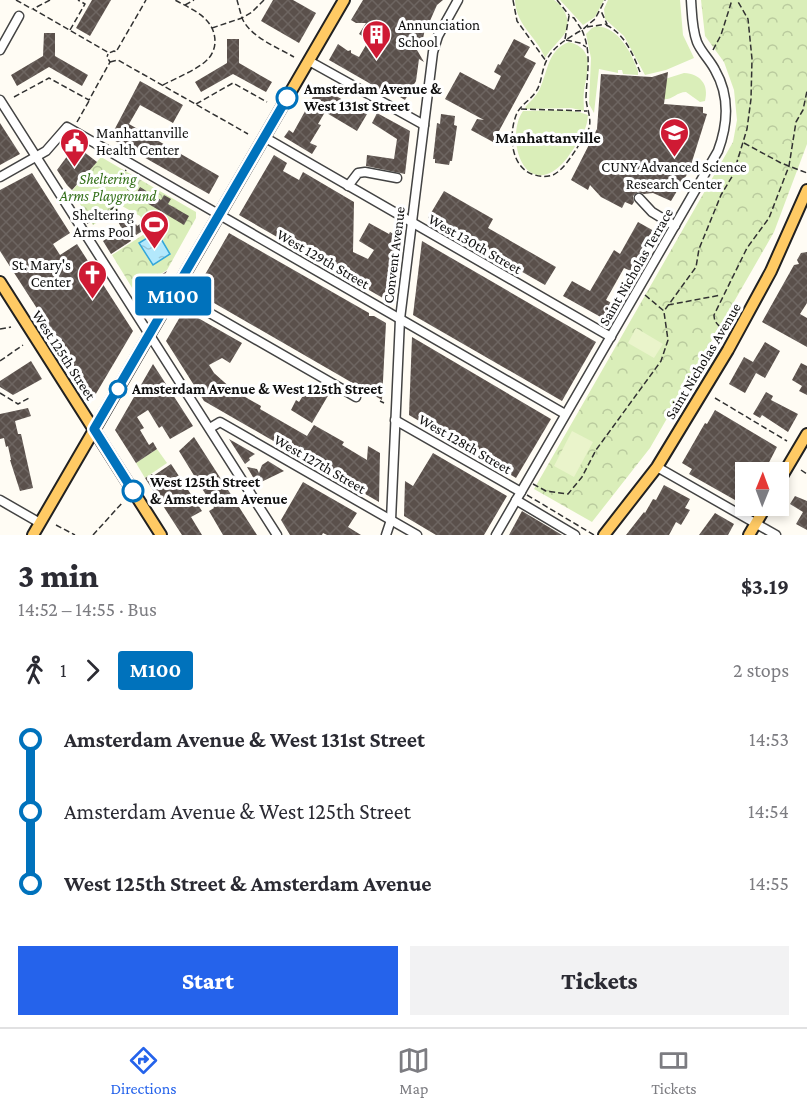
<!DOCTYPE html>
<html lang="en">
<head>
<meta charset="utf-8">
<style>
  :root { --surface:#fff; --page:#f2f2f3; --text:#2b2b33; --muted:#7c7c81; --line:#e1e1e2; --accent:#2563eb }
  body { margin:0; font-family:"Crimson Pro",serif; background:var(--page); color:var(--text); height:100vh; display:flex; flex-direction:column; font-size:22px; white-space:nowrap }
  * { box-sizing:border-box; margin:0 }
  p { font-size:20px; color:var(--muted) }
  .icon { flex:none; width:33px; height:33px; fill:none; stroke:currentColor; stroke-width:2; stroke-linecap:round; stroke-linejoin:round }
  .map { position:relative; height:535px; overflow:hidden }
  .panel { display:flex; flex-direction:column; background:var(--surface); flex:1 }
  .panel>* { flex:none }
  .badge { padding:0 12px; border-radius:4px; font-size:21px; line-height:39px }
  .needle { width:39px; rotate:1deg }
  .fabs { position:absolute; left:735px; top:462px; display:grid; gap:12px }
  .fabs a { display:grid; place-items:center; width:54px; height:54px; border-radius:0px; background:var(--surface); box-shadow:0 3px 9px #0003; font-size:30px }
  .map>.badge { position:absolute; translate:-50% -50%; box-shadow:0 0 0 3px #fff }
  .legs { display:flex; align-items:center; gap:9px; height:66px; padding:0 18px; font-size:20px }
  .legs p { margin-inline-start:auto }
  .overview { display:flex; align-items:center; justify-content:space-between; height:102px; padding:0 18px }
  h1 { font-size:33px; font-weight:800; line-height:45px }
  .primary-button { display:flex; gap:12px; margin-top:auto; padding:12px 18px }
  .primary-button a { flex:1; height:69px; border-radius:0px; background:var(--accent); color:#fff; font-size:24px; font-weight:800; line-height:69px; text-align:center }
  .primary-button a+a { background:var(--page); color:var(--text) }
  ul { padding:0 18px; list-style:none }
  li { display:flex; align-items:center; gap:21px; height:72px; font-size:22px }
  li i { display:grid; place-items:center; width:9px; height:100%; margin:0 8px; background:currentColor }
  li i::after { content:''; width:15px; height:15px; margin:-8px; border:4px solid; border-radius:50%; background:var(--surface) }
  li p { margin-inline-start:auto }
  li:first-child i { background:linear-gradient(#0000 50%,currentColor 0) }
  li:last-child i { background:linear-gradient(currentColor 50%,#0000 0) }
  .tab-bar { display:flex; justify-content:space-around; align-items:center; height:84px; border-top:2px solid var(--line); background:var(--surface); font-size:16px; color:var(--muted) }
  .tab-bar a { display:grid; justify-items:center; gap:3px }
  .tab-bar .current { color:var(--accent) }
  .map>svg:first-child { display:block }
  .grass { fill:#daeeb9 }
  .park { fill:url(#park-crowns) }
  .pitch { fill:#eaf4cb }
  .water { fill:url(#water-ripples); stroke:#33a7da; stroke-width:1.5 }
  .building { fill:url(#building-cross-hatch) }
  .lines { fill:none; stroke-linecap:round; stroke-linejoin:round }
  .minor-casing { stroke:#434343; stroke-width:11 }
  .major-casing { stroke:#212121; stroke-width:14 }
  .path { stroke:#323232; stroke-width:1.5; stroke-dasharray:6 3; stroke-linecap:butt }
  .minor { stroke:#fff; stroke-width:8 }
  .major { stroke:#ffca64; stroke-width:10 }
  .line-1-casing { stroke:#fff; stroke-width:14 }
  .line-1 { stroke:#0072bc; stroke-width:9 }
  .stop-1-dot { fill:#fff; stroke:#0072bc; stroke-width:3 }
  .labels { text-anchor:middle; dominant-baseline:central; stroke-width:6; stroke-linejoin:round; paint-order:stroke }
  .poi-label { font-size:15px; fill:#101010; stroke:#fff; text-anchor:start }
  .stop-label { font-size:15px; font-weight:bold; fill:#101010; stroke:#fff; text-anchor:start }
  .park-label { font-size:15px; font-style:italic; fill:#337019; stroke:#fff }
  .street-label { font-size:15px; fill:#101010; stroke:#fff }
  .neighbourhood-label { font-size:16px; font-weight:bold; fill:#101010; stroke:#fff }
</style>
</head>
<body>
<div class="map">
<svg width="807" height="535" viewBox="0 0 807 535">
  <defs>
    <pattern id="park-crowns" width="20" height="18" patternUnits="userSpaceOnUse" patternTransform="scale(1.5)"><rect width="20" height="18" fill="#daeeb9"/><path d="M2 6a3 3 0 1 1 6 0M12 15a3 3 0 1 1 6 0" fill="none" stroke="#bacb9e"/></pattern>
    <pattern id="water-ripples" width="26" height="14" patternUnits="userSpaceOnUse" patternTransform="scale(1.5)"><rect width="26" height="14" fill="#b3e8fc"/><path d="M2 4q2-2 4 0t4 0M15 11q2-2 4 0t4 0" fill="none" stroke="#99c6d7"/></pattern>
    <pattern id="building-cross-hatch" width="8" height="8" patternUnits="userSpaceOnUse" patternTransform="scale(1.5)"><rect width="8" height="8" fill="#5a504b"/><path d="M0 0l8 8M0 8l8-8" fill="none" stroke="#6d6561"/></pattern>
  </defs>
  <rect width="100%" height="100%" fill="#fffcf4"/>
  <g class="grass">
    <path d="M 515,0 L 554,0 C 564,6 572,22 565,33 C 561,40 550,49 545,58 C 536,35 516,26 515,0 Z"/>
    <path d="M 560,0 L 604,0 L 595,17 L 583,25 Z"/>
    <path d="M 608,0 L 680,0 L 683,35 L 694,58 L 666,70 L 645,75 L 624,36 L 605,19 L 604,9 Z"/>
    <path d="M 597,26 C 619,28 631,52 638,71 L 638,75 L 623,74 L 622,70 L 618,70 L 618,73 L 599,69 L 594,113 L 589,104 L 591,58 L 586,34 L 592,28 Z"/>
    <path d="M 569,42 C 596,49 587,71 584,91 C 583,98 584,105 584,111 L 571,108 L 525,109 L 526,106 C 532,100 538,94 541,86 C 548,69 549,49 569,42 Z"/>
    <path d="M 684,73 C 701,74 709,85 705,101 L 700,102 L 686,92 C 676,92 672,101 662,99 L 665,79 Z"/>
    <path d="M 563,110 L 579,112 L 588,115 C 587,128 583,134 576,145 C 570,154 564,164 555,170 C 521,193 506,135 523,111 Z"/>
    <path d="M 157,449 L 167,463 L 145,478 L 136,463 Z"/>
  </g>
  <g class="park">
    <path d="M 701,0 L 807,0 L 807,144 L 774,232 L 650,448 L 592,522 L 534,489 L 733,142 L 737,120 L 734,90 L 724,62 L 705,36 Z"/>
    <path d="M 101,157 L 196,212 L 196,218 L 167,270 L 134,291 L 112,255 L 149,231 L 140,216 L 122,206 L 93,225 L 72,191 Z"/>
  </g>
  <g class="pitch">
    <path d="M 636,328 L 663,344 L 654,358 L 628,343 Z"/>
    <path d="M 572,431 L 593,442 L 574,477 L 554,466 Z"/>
  </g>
  <path class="water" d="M 157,232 L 170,254 L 153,265 L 139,243 Z"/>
  <g class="building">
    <path d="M 92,0 L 111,0 L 90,36 L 76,28 Z"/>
    <path d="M 273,0 L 293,0 L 316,13 L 299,43 L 261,21 Z"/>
    <path d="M 363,0 L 443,0 L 437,5 L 429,23 L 426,25 L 421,47 L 417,50 L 424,62 L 419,59 L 416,81 L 405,100 L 385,88 L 383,91 L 329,60 L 338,44 L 348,51 L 351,50 L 351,53 L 359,57 L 369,40 L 359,34 L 366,23 L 356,23 L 351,20 Z"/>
    <path d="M 44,33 L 55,33 L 55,56 L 88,75 L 82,86 L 49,67 L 17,86 L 11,75 L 43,56 Z"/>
    <path d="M 227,39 L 239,39 L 239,63 L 272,82 L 266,92 L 233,74 L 201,92 L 195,82 L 227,63 Z"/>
    <path d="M 514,39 L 530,47 L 524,57 L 536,63 L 493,142 L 471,130 L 477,119 L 484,120 L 445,99 L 460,72 L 494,90 L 501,76 L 494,72 L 498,64 L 500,65 Z"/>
    <path d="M 668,72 L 664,104 L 703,107 L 703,113 L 707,114 L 689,171 L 671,201 L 653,193 L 644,194 L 638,192 L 633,196 L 634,202 L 632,205 L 625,202 L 622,208 L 601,197 L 590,185 L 588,190 L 571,180 L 597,129 L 601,74 L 652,77 Z"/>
    <path d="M 140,81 L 183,105 L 173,123 L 140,105 L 129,124 L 219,176 L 209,194 L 110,138 Z"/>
    <path d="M 319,86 L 367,114 L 357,131 L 325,112 L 318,124 L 321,125 L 310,143 L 317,146 L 312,154 L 284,137 L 289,130 L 293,133 Z"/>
    <path d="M 377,113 L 410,131 L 405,174 L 366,166 L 367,155 L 394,159 L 397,139 L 372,123 Z"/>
    <path d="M 441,114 L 455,116 L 454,125 L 457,126 L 452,161 L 450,161 L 449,165 L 435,163 L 435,159 L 433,159 L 437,123 L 440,124 Z"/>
    <path d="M 0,123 L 20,154 L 0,165 Z"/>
    <path d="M 70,141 L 97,162 L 72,190 L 67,185 L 57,170 L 68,155 L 63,150 Z"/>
    <path d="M 274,155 L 287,163 L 283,171 L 299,180 L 303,172 L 354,202 L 353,252 L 368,259 L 374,250 L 359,241 L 369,223 L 389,234 L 390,232 L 397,236 L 393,264 L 390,271 L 388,301 L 239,215 Z"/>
    <path d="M 32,173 L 70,233 L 53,244 L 60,255 L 77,244 L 133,331 L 94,397 L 0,251 L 0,190 Z"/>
    <path d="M 140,187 L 161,200 L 164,195 L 171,199 L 168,204 L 189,216 L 184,225 L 135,196 Z"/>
    <path d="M 444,191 L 493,219 L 488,228 L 556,267 L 545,285 L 428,218 Z"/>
    <path d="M 121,212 L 131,227 L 136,224 L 137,226 L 140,224 L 144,230 L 130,239 L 131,241 L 111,254 L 103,241 L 122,229 L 115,216 Z"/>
    <path d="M 638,222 L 654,231 L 631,271 L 624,268 L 606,300 L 615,305 L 606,320 L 563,296 L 572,281 L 590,291 L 614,250 L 620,254 Z"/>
    <path d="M 229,233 L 369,313 L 369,316 L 374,316 L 386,323 L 382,400 L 195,292 Z"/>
    <path d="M 422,241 L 596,342 L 562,401 L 413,315 Z"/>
    <path d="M 807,252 L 807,303 L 800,314 L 807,318 L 807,347 L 762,322 L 794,265 L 799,264 L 797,260 L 801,253 Z"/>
    <path d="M 167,271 L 157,287 L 139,299 L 134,292 Z"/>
    <path d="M 184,310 L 242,343 L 230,363 L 222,358 L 209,365 L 214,373 L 233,390 L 261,406 L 260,409 L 307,436 L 314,425 L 344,442 L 342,445 L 367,460 L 368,446 L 380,453 L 379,502 L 204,401 L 166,341 Z"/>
    <path d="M 412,337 L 551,419 L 516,478 L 409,415 Z"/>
    <path d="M 765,342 L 780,351 L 765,378 L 756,373 L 745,393 L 729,384 L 744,357 L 753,362 Z"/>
    <path d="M 31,361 L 42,379 L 13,395 L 0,387 L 0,381 Z"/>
    <path d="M 801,363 L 807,366 L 807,395 L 799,391 L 802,386 L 792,380 Z"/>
    <path d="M 153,364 L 193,426 L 170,439 L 162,426 L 159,428 L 148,410 L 137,417 L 144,428 L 140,430 L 149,445 L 153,442 L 157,449 L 136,463 L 115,430 Z"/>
    <path d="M 311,383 L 329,394 L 312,423 L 291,410 L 296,400 L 299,402 Z"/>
    <path d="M 766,392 L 773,396 L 771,400 L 798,414 L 788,432 L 762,415 L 760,418 L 753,414 Z"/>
    <path d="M 28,408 L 31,416 L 15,421 L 18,434 L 21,434 L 33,488 L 20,491 L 10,460 L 11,460 L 8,446 L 6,447 L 4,438 L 0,439 L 0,414 Z"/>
    <path d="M 715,410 L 777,447 L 764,472 L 746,472 L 746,500 L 738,496 L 735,500 L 689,474 L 692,469 L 682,463 L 705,423 L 707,424 Z"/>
    <path d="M 194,437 L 257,535 L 223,535 L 209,511 L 214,508 L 179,451 Z"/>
    <path d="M 229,439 L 255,454 L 249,458 L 250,460 L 245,464 Z"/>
    <path d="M 433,453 L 507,496 L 484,535 L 436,535 L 404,516 L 405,481 L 413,486 Z"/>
    <path d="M 268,461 L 284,471 L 257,484 L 247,467 L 257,469 L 259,473 L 262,465 Z"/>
    <path d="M 171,464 L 202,511 L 191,517 L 202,535 L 182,535 L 145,478 L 152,474 L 153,476 Z"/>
    <path d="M 303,482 L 357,513 L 348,527 L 361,535 L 327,535 L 323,533 L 322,535 L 290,535 L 281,520 Z"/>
    <path d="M 664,485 L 690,499 L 685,508 L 690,510 L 681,525 L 676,522 L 669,535 L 626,535 L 644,512 L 645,513 L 653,499 L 656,500 Z"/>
    <path d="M 795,496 L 807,501 L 807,530 L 796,524 L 803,512 L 790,504 Z"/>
    <path d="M 522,511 L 562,535 L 509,535 Z"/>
    <path d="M 715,513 L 734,524 L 728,535 L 699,535 Z"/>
  </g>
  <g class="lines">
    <defs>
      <g id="minor">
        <path d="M 0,50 L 19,16"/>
        <path d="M 309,61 L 424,125"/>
        <path d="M 0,100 L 277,535"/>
        <path d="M 264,137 L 611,337"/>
        <path d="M 0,177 L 46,151 L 67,127 L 565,414"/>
        <path d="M 348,186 L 358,173 L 365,172 L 397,178"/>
        <path d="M 639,198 L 652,212 L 675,226"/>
        <path d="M 175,293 L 356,397"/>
        <path d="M 395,420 L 521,492"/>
        <path d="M 210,428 L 220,422 L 417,535"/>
        <path d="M 657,467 L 776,535"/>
        <path d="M 0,500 L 40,523"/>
        <path d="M 516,500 L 575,535"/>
        <path d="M 386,535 L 391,520 L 400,319 L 433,52 L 438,36 L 458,0"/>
        <path d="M 496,535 L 718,151 C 728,124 730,96 715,70 C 710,60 701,52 697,42 C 692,29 692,14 691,0"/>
      </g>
      <g id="major">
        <path d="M 0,282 L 161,535"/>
        <path d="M 778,483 L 807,434"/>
        <path d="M 33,535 L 344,0"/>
        <path d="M 604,535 L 657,467 L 728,350 L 771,271 L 807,190"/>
        <path d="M 749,535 L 766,506"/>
      </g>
    </defs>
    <use href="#minor" class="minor-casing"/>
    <use href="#major" class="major-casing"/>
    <g class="path">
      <path d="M 16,0 L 32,9"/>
      <path d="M 50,0 L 33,9 L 109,53 L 114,51 L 116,52 L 146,0"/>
      <path d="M 264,0 L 252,12 L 242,18 C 250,37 277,47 294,57"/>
      <path d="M 513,0 L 517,21 L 546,61"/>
      <path d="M 557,0 L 569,15"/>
      <path d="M 185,5 L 194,0"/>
      <path d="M 606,25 C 624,33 633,54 640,72"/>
      <path d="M 587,27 L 607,24 L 601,11"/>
      <path d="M 212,28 L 242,18 L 237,0"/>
      <path d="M 70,30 L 85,4 L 78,0"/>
      <path d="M 582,30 C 592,53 587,73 586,97 C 586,108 592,117 589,128 C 586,136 581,141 577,148 C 571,157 563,170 553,175 C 547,177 541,177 535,175 C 510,169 508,133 517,113 C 521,105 530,100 535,93 C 541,85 541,76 544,67 C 549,49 566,39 582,30 Z"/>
      <path d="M 565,39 L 569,16 L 574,18 L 582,30 L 595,19 L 605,0"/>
      <path d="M 566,40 L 580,43 L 586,47"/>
      <path d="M 713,50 L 721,35 L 732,0"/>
      <path d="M 110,62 L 118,60 L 248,134"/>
      <path d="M 163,85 C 176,78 199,69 208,59 C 212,55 215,48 215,42 C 215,18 193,10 175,0"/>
      <path d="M 14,97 L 49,78 L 89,100 L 110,62 L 107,57 L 108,54"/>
      <path d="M 196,104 L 233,83 L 267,102"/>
      <path d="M 521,109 L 587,111"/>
      <path d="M 77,122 L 89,101"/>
      <path d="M 744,143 L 781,163 L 807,173"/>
      <path d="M 87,223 L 120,204 L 133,181 L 123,175 L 126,170"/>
      <path d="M 645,295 L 664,311 L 696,267 L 699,249 L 721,195 L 733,175 L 747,129 L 751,99 L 752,59 L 748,19 L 737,0"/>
      <path d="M 668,305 L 721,295"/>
      <path d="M 0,329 L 11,327"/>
      <path d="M 727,332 C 721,327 714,324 714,315 L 747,248 L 769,218 L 789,166 L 796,122 L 803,110 L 807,91"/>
      <path d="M 0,361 L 23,345"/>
      <path d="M 0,393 L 18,404 L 29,398"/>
      <path d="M 715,398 L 787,441"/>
      <path d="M 380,401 L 384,403"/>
      <path d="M 801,470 L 807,474"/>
      <path d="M 533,484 L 546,491 L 568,494 L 582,477 L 596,450 L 661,361 L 668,340 L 664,312"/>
      <path d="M 527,495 L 594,535"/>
      <path d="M 56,525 L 75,535"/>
      <path d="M 93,535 L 123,502"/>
    </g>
    <use href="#minor" class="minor"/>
    <use href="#major" class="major"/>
  </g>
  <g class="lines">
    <defs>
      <path id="line-1" d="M 133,491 L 94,429 L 287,98"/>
    </defs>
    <use href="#line-1" class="line-1-casing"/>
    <use href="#line-1" class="line-1"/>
  </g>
  <defs>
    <symbol id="building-pin" viewBox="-11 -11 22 30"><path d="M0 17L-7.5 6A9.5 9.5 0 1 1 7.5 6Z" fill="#cf1a34" stroke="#fff"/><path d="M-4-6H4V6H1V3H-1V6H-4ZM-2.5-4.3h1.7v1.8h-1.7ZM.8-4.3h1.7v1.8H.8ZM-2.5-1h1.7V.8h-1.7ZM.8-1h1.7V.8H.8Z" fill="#fff"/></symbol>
    <symbol id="university-pin" viewBox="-11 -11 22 30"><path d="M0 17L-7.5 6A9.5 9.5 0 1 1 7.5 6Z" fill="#cf1a34" stroke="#fff"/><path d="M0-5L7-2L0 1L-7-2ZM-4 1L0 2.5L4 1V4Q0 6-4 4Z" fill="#fff"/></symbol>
    <symbol id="civic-pin" viewBox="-11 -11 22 30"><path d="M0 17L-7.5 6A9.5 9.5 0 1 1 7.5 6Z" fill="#cf1a34" stroke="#fff"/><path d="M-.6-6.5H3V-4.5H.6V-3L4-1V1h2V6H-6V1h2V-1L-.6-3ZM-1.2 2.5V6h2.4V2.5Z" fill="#fff"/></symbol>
    <symbol id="stadium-pin" viewBox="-11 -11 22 30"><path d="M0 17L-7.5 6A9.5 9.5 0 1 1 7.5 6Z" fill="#cf1a34" stroke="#fff"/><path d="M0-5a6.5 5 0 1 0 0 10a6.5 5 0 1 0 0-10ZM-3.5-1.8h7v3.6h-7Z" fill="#fff"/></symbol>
    <symbol id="church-pin" viewBox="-11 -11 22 30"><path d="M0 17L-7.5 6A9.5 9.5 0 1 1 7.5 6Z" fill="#cf1a34" stroke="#fff"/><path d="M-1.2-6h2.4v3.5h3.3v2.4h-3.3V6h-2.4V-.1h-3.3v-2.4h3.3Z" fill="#fff"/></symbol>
  </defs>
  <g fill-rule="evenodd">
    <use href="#building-pin" x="360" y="18" width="33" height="45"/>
    <use href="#university-pin" x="658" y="116" width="33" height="45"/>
    <use href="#civic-pin" x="58" y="126" width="33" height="45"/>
    <use href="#stadium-pin" x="138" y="208" width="33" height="45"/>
    <use href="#church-pin" x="76" y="258" width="33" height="45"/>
  </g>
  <g class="stop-1-dot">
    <circle cx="287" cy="98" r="10"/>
    <circle cx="118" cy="389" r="8"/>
    <circle cx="133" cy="491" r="10"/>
  </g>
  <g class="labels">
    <g class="poi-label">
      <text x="398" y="25">Annunciation<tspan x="398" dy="17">School</tspan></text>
      <text x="96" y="133">Manhattanville<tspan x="96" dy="17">Health Center</tspan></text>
      <text x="674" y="167" text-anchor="middle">CUNY Advanced Science<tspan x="674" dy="17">Research Center</tspan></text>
      <text x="134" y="215" text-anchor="end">Sheltering<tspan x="134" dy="17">Arms Pool</tspan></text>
      <text x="71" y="265" text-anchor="end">St. Mary's<tspan x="71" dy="17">Center</tspan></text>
    </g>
    <g class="stop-label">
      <text x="304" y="89">Amsterdam Avenue &amp;<tspan x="304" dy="17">West 131st Street</tspan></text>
      <text x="132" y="389">Amsterdam Avenue &amp; West 125th Street</text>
      <text x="150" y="482">West 125th Street<tspan x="150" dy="17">&amp; Amsterdam Avenue</tspan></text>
    </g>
    <g class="park-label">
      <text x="108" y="179">Sheltering<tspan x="108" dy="17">Arms Playground</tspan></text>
    </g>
    <g class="street-label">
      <text transform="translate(475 244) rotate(30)">West 130th Street</text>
      <text transform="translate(394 255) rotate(-83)">Convent Avenue</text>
      <text transform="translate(323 259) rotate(30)">West 129th Street</text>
      <text transform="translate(636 267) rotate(-60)">Saint Nicholas Terrace</text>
      <text transform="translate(64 355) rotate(57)">West 125th Street</text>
      <text transform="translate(703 361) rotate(-59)">Saint Nicholas Avenue</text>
      <text transform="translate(465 444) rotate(30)">West 128th Street</text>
      <text transform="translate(320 464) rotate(30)">West 127th Street</text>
    </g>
    <g class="neighbourhood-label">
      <text x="548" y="137">Manhattanville</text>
    </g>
  </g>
</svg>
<div class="fabs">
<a><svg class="needle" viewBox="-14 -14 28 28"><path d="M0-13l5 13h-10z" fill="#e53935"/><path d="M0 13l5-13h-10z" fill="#7c7c81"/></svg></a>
</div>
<b class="badge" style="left:173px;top:296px;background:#0072bc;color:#fff">M100</b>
</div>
<section class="panel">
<div class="overview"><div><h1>3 min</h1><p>14:52 – 14:55 · Bus</p></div><b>$3.19</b></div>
<div class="legs"><svg class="icon" aria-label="walk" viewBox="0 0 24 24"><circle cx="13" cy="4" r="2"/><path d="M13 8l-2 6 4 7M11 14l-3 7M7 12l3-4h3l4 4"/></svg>1<svg class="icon" aria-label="forward" viewBox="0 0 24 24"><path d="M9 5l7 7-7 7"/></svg><b class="badge" style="background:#0072bc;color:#fff">M100</b><p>2 stops</p></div>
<ul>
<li><i style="color:#0072bc"></i><b>Amsterdam Avenue &amp; West 131st Street</b><p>14:53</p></li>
<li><i style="color:#0072bc"></i><span>Amsterdam Avenue &amp; West 125th Street</span><p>14:54</p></li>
<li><i style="color:#0072bc"></i><b>West 125th Street &amp; Amsterdam Avenue</b><p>14:55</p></li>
</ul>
<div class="primary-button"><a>Start</a><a>Tickets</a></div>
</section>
<nav class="tab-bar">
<a class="current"><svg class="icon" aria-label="directions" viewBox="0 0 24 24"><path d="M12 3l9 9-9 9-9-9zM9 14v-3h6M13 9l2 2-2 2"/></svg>Directions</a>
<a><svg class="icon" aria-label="map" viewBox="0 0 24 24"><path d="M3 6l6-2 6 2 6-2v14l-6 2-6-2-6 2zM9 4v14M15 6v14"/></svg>Map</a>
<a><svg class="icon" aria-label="tickets" viewBox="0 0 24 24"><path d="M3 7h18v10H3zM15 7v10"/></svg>Tickets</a>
</nav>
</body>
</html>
